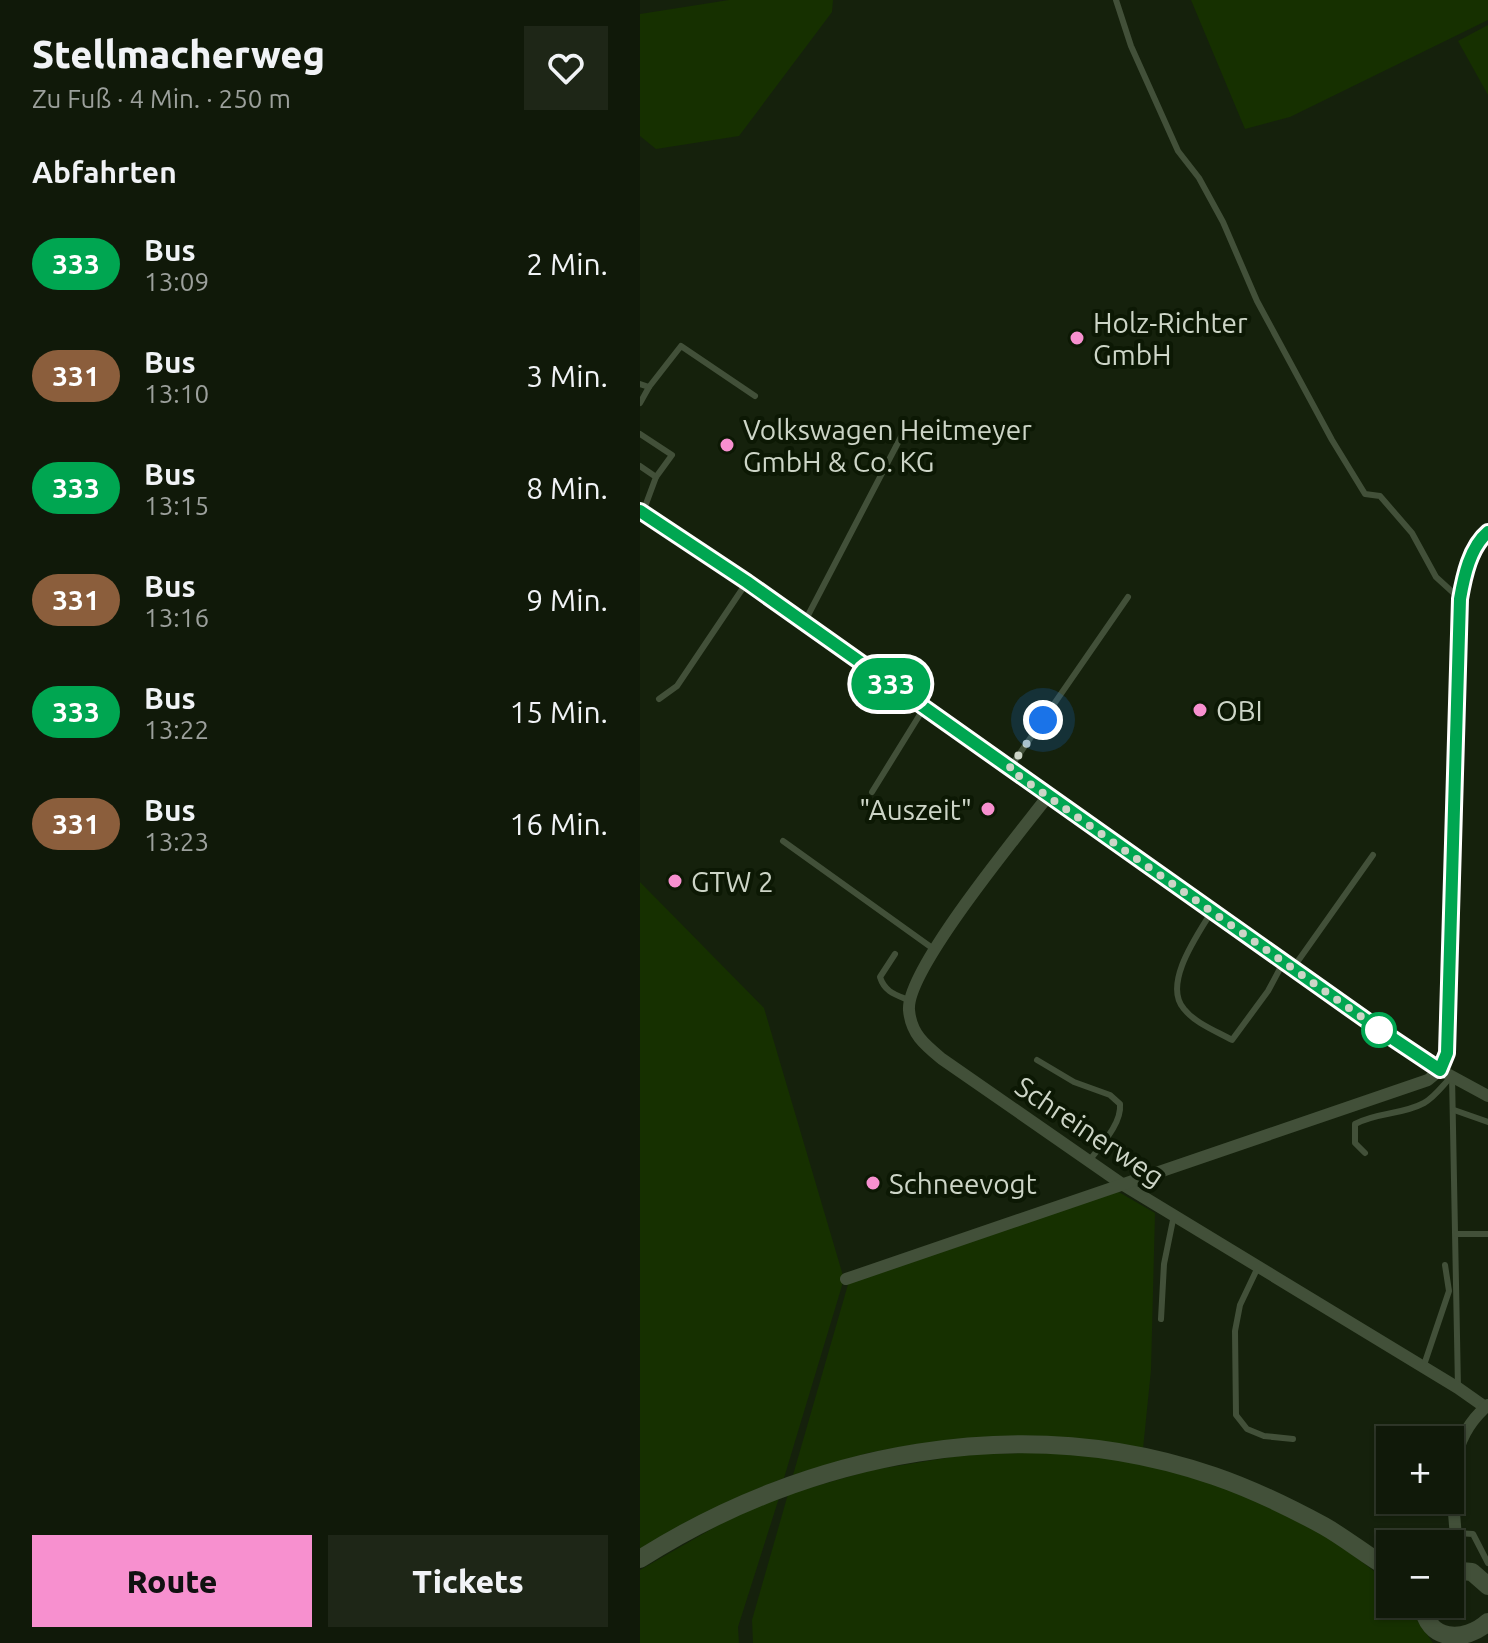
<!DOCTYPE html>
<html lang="de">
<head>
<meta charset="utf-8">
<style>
  :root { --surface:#101909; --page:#1e2617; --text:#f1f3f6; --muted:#9ca09c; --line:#30382a; --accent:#f790cf }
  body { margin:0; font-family:Ubuntu,sans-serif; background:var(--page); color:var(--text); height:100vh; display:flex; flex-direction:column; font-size:30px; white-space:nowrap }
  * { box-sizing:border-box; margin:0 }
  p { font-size:26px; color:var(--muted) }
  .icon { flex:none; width:44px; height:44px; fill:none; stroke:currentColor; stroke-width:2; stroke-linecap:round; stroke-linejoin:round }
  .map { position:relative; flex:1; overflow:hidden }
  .drawer { display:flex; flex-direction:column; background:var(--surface); width:640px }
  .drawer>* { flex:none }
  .badge { padding:0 16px; border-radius:26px; font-size:28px; line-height:52px }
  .tools { position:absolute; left:736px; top:1426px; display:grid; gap:16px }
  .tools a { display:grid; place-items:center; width:88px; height:88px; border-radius:0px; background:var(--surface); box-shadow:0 2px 6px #0004,0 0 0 2px var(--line); font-size:40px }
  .you { position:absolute; width:40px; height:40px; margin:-20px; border:6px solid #fff; border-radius:50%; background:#1a73e8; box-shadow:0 0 0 12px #1a73e833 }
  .map>.badge { position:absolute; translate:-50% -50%; box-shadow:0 0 0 4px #fff }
  h2 { padding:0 32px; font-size:30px; line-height:72px }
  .round { display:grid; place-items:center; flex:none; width:84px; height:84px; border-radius:0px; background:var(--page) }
  .overview { display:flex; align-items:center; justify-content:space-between; height:136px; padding:0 32px }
  h1 { font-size:38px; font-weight:800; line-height:60px }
  .primary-button { display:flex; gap:16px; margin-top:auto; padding:16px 32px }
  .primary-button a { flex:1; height:92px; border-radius:0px; background:var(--accent); color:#111; font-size:32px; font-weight:800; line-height:92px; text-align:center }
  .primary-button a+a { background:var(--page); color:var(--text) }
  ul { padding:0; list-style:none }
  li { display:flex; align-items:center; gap:24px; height:112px; padding:0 32px }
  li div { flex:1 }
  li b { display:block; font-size:30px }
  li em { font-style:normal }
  li .badge { min-width:88px; font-weight:700; text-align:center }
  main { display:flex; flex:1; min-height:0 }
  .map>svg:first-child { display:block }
  .green { fill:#163000 }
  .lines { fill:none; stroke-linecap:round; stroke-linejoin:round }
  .lane { stroke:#425039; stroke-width:6 }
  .street { stroke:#425039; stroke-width:12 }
  .secondary { stroke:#425039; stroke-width:18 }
  .line-casing { stroke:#fff; stroke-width:18 }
  .line { stroke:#00a651; stroke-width:12 }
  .walk { stroke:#cdd5c7; stroke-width:8; stroke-dasharray:0 14.4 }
  .poi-dot { fill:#f790cf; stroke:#0c1804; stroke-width:3 }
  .stop-dot { fill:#fff; stroke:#00a651; stroke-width:4 }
  .labels { text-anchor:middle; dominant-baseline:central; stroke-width:8; stroke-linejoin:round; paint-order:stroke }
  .poi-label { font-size:28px; fill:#cdd5c7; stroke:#0c1804; text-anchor:start }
  .street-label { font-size:28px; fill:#cdd5c7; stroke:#0c1804 }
</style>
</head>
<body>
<main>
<section class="drawer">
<div class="overview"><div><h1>Stellmacherweg</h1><p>Zu Fuß · 4 Min. · 250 m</p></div><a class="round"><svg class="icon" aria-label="heart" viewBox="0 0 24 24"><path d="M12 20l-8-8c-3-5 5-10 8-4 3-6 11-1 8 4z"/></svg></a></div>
<h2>Abfahrten</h2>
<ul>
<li><span class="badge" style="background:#00a651;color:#fff">333</span><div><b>Bus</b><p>13:09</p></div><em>2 Min.</em></li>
<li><span class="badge" style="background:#8b5e3c;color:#fff">331</span><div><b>Bus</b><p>13:10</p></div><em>3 Min.</em></li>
<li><span class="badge" style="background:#00a651;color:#fff">333</span><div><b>Bus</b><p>13:15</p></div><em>8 Min.</em></li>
<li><span class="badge" style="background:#8b5e3c;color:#fff">331</span><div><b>Bus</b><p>13:16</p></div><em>9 Min.</em></li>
<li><span class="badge" style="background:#00a651;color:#fff">333</span><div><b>Bus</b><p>13:22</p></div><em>15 Min.</em></li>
<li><span class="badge" style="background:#8b5e3c;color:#fff">331</span><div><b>Bus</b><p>13:23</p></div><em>16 Min.</em></li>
</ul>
<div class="primary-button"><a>Route</a><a>Tickets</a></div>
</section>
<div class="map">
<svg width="848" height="1643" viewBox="0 0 848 1643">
  <rect width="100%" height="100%" fill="#15210c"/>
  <g class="green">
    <path d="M 89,0 L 193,0 L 192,12 L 99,136 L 16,149 L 0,136 L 0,14 Z"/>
    <path d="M 551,0 L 848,0 L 848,20 L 650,117 L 605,129 Z"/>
    <path d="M 848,25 L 848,95 L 818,41 Z"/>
    <path d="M 0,882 L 124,1008 L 204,1279 L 144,1478 C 93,1498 46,1521 0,1549 Z"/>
    <path d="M 477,1191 L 515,1213 L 511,1370 L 503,1449 L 277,1444 L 228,1453 L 153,1475 L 209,1281 Z"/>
    <path d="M 330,1454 C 362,1454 395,1452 427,1454 C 512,1460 608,1489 681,1533 C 705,1548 727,1566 750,1583 L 750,1604 L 773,1604 L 777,1620 L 793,1643 L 113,1643 L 112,1620 L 148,1494 L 232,1470 Z"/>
    <path d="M 139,1498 L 98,1627 L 99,1643 L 0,1643 L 0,1570 L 96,1515 Z"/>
  </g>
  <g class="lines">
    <g class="lane">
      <path d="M 476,0 L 491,46 L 538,151 L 559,178 L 583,222 L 617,301 L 692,440 L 725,494 L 740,496 L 772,533 L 796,577 L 819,598"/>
      <path d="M 0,384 L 9,387 L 41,346 L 115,396"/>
      <path d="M 0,403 L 9,387"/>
      <path d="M 0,434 L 32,455 L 16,477"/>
      <path d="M 0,466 L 16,477 L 3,512"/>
      <path d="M 164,623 L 263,433"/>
      <path d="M 19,699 L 37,686 L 107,582"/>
      <path d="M 369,769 L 488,597"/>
      <path d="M 232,792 L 284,708"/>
      <path d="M 143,841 L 295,950"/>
      <path d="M 572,911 C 558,934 522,984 544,1009 C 555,1023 576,1031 592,1040 L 628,991 L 644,961"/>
      <path d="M 255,954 L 240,977 C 245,993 257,995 271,1001"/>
      <path d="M 653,968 L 733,855"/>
      <path d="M 397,1060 L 434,1082 L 470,1095 L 480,1104 C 482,1124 460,1146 449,1161"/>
      <path d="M 812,1076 L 818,1388"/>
      <path d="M 814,1110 L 848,1122"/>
      <path d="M 725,1153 L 715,1143 L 715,1124 C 737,1112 762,1115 784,1103 C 795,1097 803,1085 812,1076"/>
      <path d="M 817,1234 L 848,1234"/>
      <path d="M 618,1267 L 600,1305 L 595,1331 L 596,1415 L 607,1429 L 624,1436 L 653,1439"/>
      <path d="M 521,1319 L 524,1264 L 534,1215"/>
      <path d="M 784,1365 L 809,1291 L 805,1265"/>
      <path d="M 817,1533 L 833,1534 L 848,1563"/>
    </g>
    <g class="street">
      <path d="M 0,512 L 107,582 L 743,1032 L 800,1070 L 848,1096"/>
      <path d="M 408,796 C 379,834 266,970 269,1010 C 271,1034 285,1045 302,1059 L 482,1184 L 818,1388 L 845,1407"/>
      <path d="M 206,1279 L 788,1080 L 800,1070 L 807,1053 L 820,599 C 824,576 830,547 848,532"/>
      <path d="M 818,1569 C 817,1510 796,1449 848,1405"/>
    </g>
    <g class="secondary">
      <path d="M 0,1559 C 168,1452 382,1410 574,1476 C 612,1489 649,1507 684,1526 C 707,1539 727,1556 750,1569"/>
      <path d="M 810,1570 L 832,1572 L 848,1586"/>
      <path d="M 783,1604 C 786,1642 825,1643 848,1622"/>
    </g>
  </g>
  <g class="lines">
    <defs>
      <path id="line" d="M 0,511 L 107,582 L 743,1032 L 800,1070 L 807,1053 L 820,599 C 824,576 830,547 848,532"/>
    </defs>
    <use href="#line" class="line-casing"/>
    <use href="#line" class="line"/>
    <path class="walk" d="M 403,720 L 369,769 L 743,1032 L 739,1030"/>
  </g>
  <g class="poi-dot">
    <circle cx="437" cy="338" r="8"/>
    <circle cx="87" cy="445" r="8"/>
    <circle cx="560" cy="710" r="8"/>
    <circle cx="348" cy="809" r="8"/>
    <circle cx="35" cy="881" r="8"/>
    <circle cx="233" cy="1183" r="8"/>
  </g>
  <circle class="stop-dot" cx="739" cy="1030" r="16"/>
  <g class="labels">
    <g class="poi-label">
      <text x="453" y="322">Holz-Richter<tspan x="453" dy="32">GmbH</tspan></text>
      <text x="103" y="429">Volkswagen Heitmeyer<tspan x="103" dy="32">GmbH &amp; Co. KG</tspan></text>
      <text x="576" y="710">OBI</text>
      <text x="332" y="809" text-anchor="end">"Auszeit"</text>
      <text x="51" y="881">GTW 2</text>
      <text x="249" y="1183">Schneevogt</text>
    </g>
    <g class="street-label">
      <text transform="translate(450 1131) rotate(34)">Schreinerweg</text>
    </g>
  </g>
</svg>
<div class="tools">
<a>+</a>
<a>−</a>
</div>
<div class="you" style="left:403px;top:720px"></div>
<b class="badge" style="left:251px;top:684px;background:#00a651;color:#fff">333</b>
</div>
</main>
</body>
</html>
